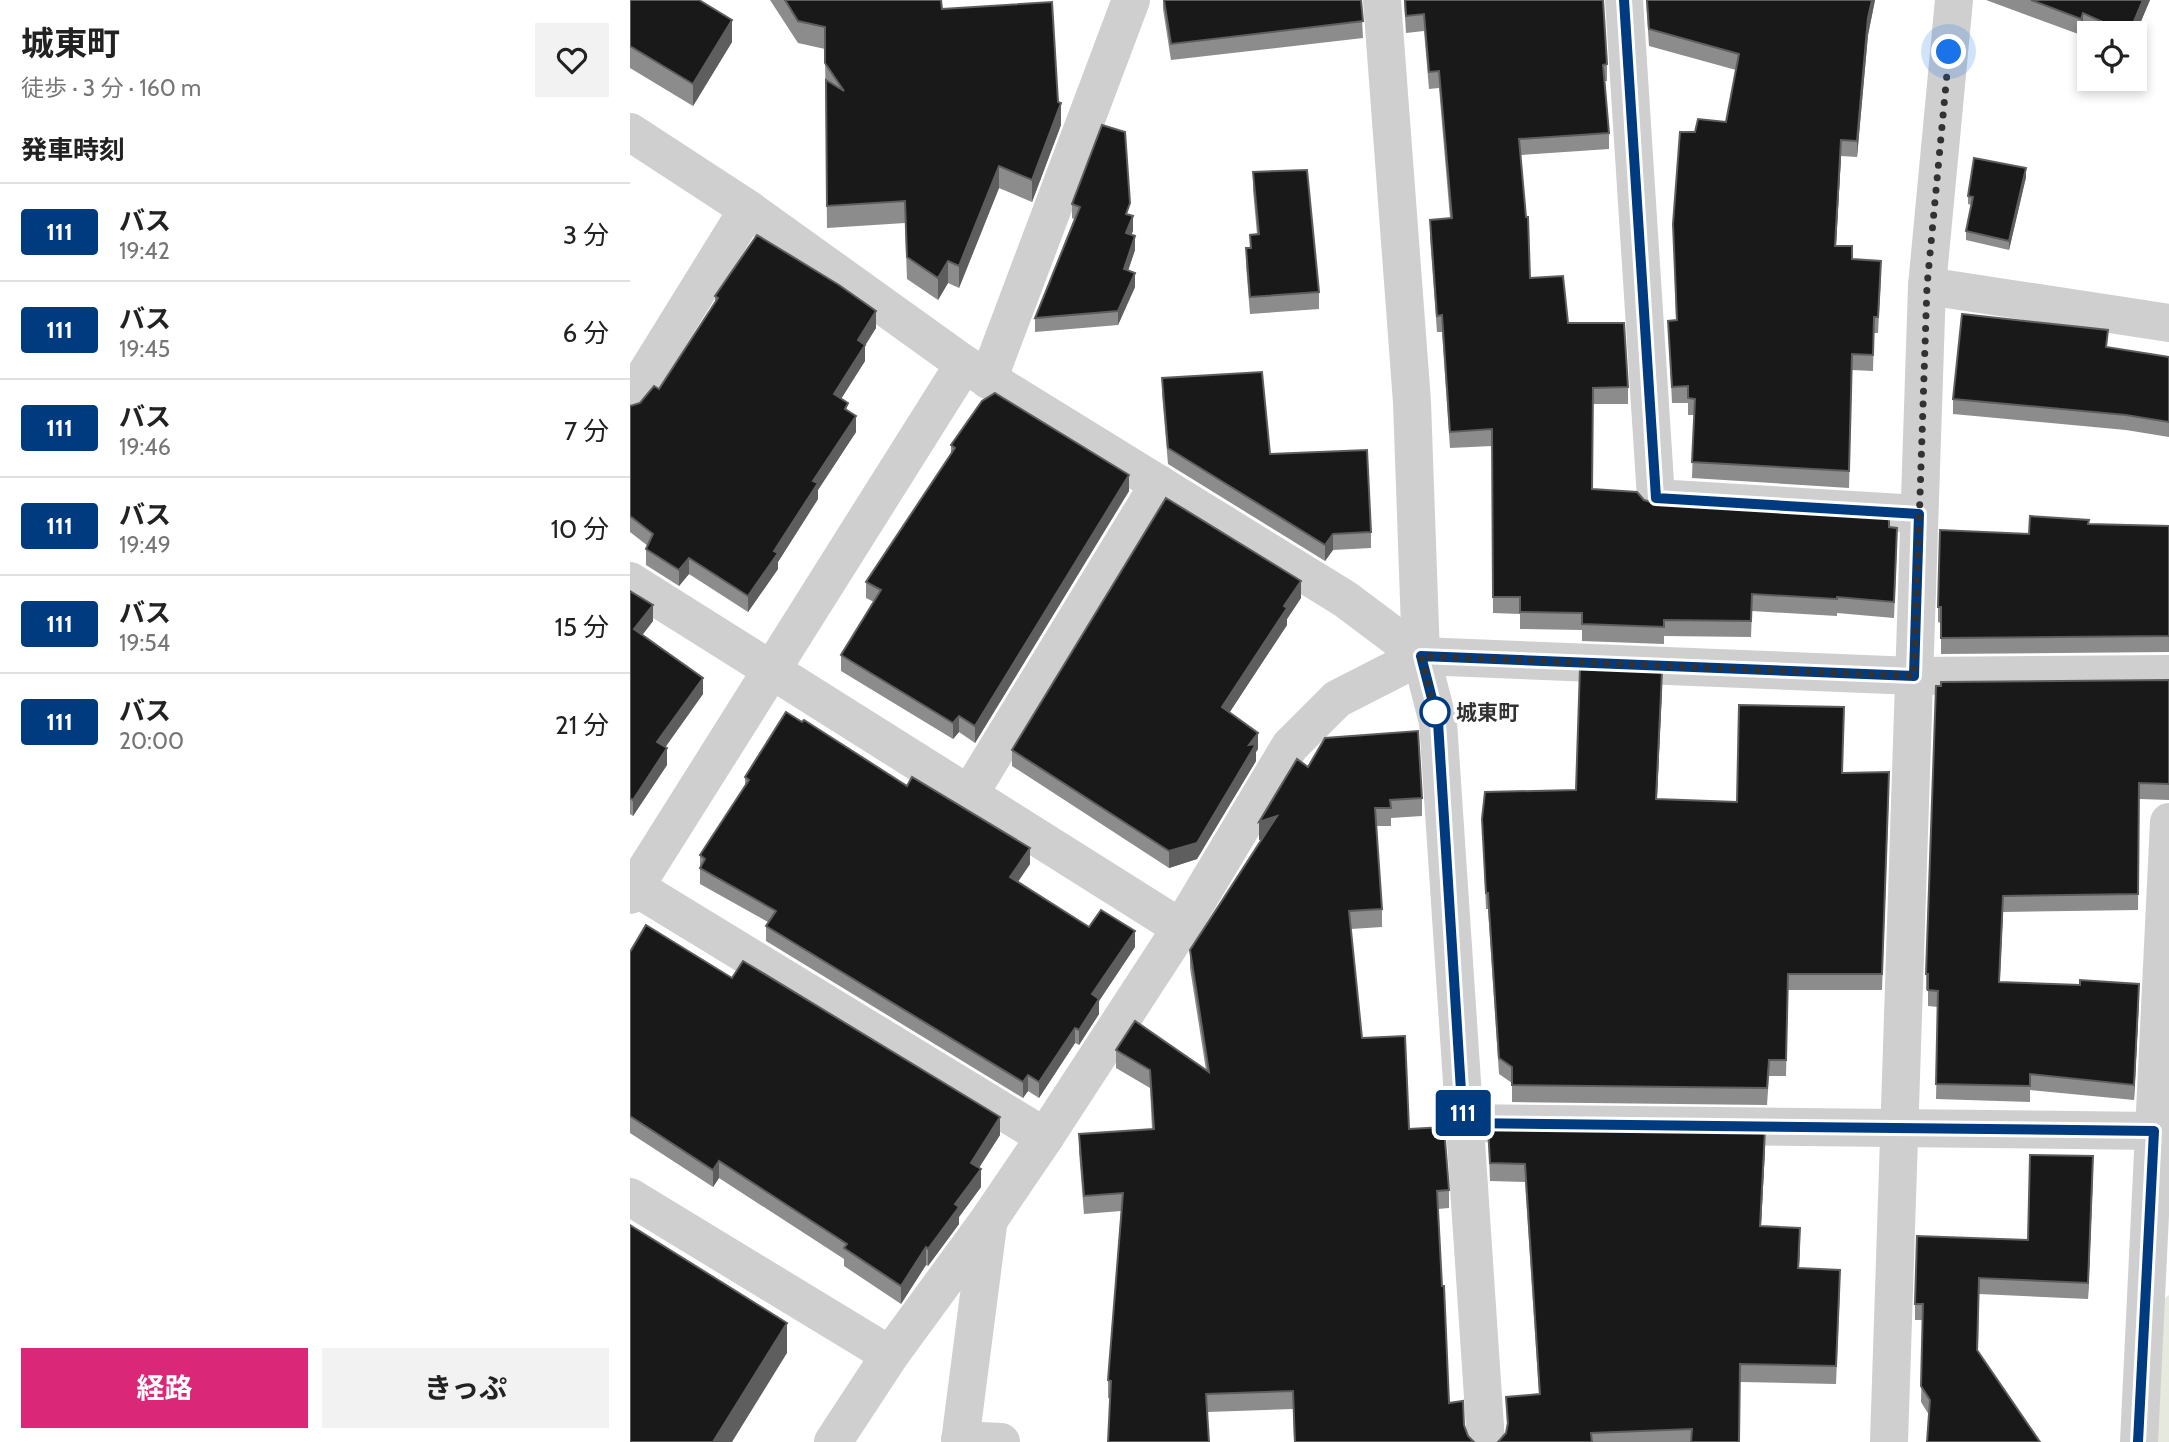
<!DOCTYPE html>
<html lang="ja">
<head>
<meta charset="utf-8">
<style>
  :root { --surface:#fff; --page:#f2f2f2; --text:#222; --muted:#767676; --line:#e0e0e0; --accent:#db2777 }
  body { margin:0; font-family:Cabin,"Noto Sans JP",sans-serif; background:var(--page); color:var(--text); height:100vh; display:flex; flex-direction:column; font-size:26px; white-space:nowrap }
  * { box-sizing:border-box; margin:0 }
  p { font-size:23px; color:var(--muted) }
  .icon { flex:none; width:38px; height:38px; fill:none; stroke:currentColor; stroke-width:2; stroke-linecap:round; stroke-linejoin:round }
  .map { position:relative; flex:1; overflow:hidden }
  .drawer { display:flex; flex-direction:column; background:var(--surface); width:630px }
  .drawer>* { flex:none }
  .badge { padding:0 14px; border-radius:5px; font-size:24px; line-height:46px }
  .controls { position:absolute; left:1447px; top:21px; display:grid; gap:14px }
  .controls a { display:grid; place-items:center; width:70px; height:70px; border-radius:0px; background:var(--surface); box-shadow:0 4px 10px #0003; font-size:35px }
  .you { position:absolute; width:35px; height:35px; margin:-18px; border:5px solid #fff; border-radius:50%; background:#1a73e8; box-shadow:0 0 0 10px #1a73e833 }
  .map>.badge { position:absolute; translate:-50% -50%; box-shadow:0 0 0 4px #fff }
  h2 { padding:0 21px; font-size:26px; line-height:63px }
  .round { display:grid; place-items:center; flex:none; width:74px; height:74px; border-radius:0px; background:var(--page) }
  .headline { display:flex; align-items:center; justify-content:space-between; height:119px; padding:0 21px }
  h1 { font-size:33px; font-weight:700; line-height:52px }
  .cta { display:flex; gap:14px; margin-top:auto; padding:14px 21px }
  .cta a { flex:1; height:80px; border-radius:0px; background:var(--accent); color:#fff; font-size:28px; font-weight:700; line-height:80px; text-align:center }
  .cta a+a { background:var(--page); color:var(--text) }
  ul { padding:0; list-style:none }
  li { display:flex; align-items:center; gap:21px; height:98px; padding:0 21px; border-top:2px solid var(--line) }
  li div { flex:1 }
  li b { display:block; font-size:26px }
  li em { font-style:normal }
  li .badge { min-width:77px; font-weight:700; text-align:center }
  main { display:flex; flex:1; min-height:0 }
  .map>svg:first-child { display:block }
  .green { fill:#e6eade }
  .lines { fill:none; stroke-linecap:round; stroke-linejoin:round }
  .street { stroke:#cfcfcf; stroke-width:38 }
  .wall { fill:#8c8c8c }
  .shaded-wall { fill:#5e5e5e }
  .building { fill:#191919; stroke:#5e5e5e; stroke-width:2 }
  .line-casing { stroke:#fff; stroke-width:16 }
  .line { stroke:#003b80; stroke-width:10 }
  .walk { stroke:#323232; stroke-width:7; stroke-dasharray:0 12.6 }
  .stop-dot { fill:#fff; stroke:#003b80; stroke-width:3.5 }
  .labels { text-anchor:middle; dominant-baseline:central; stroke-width:7; stroke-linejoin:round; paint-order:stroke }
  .stop-label { font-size:21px; font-weight:bold; fill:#323232; stroke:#fff; text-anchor:start }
</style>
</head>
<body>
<main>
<section class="drawer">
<div class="headline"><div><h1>城東町</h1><p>徒歩 · 3 分 · 160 m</p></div><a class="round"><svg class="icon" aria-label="heart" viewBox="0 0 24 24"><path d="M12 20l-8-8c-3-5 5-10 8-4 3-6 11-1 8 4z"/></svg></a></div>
<h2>発車時刻</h2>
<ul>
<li><span class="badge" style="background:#003b80;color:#fff">111</span><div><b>バス</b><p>19:42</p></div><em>3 分</em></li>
<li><span class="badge" style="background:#003b80;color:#fff">111</span><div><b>バス</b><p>19:45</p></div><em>6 分</em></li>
<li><span class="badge" style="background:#003b80;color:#fff">111</span><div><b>バス</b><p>19:46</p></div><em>7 分</em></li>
<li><span class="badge" style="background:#003b80;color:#fff">111</span><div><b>バス</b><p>19:49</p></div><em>10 分</em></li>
<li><span class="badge" style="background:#003b80;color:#fff">111</span><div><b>バス</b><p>19:54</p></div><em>15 分</em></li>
<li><span class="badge" style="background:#003b80;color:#fff">111</span><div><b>バス</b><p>20:00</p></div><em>21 分</em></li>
</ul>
<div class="cta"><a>経路</a><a>きっぷ</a></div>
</section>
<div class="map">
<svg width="1539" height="1442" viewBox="0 0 1539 1442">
  <rect width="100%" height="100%" fill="#fff"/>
  <path class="green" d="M 1539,1295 L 1539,1442 L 1523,1442 L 1530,1302 Z"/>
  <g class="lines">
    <g class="street">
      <path d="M 752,0 L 782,402 L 791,656 L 808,722 L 856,1442"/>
      <path d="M 994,0 L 1026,498 L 1289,514"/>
      <path d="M 0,132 L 118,209 L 334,364 L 715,599 L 791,656"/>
      <path d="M 1297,286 L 1539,323"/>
      <path d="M 358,380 L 501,0"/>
      <path d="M 0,400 L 118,209"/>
      <path d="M 0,581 L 551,928"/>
      <path d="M 340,793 L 529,484"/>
      <path d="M 0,884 L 415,1137"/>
      <path d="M 0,895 L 334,364"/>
      <path d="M 833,1123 L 1524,1131"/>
      <path d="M 0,1197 L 260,1355"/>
      <path d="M 330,1440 L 371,1442"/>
      <path d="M 203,1442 L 260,1355 L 358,1221 L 415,1137 L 551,928 L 660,746 L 707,699 L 791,656 L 1284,676 L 1539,674"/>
      <path d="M 330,1442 L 358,1225"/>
      <path d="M 1259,1442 L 1297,286 L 1324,0"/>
      <path d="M 1509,1442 L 1539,822"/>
    </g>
  </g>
  <g class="wall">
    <path d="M 0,0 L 102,42 L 63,106 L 0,68 Z"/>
    <path d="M 140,0 L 311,0 L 312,9 L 428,102 L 431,125 L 402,202 L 369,188 L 329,288 L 318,283 L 308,300 L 277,279 L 275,223 L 197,228 L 195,49 L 168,43 Z"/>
    <path d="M 533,0 L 731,0 L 733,38 L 541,60 L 533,9 Z"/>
    <path d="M 774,0 L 973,0 L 977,64 L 977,81 L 975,81 L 979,133 L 979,149 L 891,155 L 900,278 L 938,323 L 998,387 L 998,404 L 963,404 L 962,489 L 1014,500 L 1025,503 L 1259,527 L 1267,544 L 1264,618 L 1207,613 L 1207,616 L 1122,611 L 1121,637 L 1034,636 L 1034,644 L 952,641 L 952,630 L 890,629 L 890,614 L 863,613 L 862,446 L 820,448 L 812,332 L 807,332 L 800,237 L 800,220 L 820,218 L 809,88 L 799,89 L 794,31 L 776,33 Z"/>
    <path d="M 1016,0 L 1245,0 L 1238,35 L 1227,157 L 1211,156 L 1206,246 L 1222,259 L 1251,278 L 1248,333 L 1244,333 L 1243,371 L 1222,370 L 1219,488 L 1062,478 L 1064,415 L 1058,415 L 1058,403 L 1042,403 L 1038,321 L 1046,320 L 1043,224 L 1065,132 L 1096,122 L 1106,70 L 1019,46 Z"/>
    <path d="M 1356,0 L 1520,0 L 1505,33 L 1460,33 L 1453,30 L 1451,35 Z"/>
    <path d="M 623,172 L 689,292 L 689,309 L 620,314 L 616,265 L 616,248 L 620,248 L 620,235 L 627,234 L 623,190 Z"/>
    <path d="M 1396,177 L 1379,250 L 1336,240 L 1336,231 L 1342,205 L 1338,204 L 1338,196 Z"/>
    <path d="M 442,204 L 500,215 L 503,231 L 501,235 L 505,250 L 498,270 L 505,287 L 488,325 L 405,332 L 405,318 L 444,219 L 442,218 Z"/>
    <path d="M 85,296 L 246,328 L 235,345 L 235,361 L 211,399 L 218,411 L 226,432 L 188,490 L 188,499 L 148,562 L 148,569 L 118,612 L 59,574 L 49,586 L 16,565 L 16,549 L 18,546 L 0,532 L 0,406 L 10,403 L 29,389 L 85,303 Z"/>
    <path d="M 1478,347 L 1539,357 L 1539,437 L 1496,430 L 1323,414 L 1323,399 Z"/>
    <path d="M 532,378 L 640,454 L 741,532 L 741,548 L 703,550 L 695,561 L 538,464 L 532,394 Z"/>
    <path d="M 321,445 L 499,491 L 345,743 L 329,732 L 323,739 L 211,671 L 211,655 L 244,602 L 236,598 L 236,582 L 321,454 Z"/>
    <path d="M 1458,524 L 1539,526 L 1539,652 L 1311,654 L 1311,623 L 1308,622 L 1308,607 L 1399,534 Z"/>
    <path d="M 0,591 L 23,621 L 12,635 L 73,694 L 35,747 L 37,765 L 3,816 L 0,814 Z"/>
    <path d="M 671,598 L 657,619 L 657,625 L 599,713 L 628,749 L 626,752 L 626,761 L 567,859 L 539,868 L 382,766 L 382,750 Z"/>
    <path d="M 1539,680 L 1539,800 L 1509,799 L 1508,910 L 1373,912 L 1369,982 L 1509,999 L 1504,1100 L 1400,1090 L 1400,1102 L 1306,1099 L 1308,1007 L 1298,1006 L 1298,990 L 1296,990 L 1296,974 Z"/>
    <path d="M 1032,688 L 1027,799 L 1107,802 L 1214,723 L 1212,773 L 1259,788 L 1252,990 L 1158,990 L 1156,1076 L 1139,1076 L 1137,1105 L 882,1102 L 882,1083 L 869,1074 L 858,909 L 856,909 L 852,819 L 946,790 Z"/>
    <path d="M 678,767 L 792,798 L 792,816 L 761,818 L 761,826 L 746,826 L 752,909 L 752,927 L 721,929 L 732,1038 L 779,1129 L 819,1190 L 819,1208 L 808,1209 L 819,1403 L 834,1425 L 838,1436 L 844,1442 L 664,1442 L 663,1409 L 577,1412 L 478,1398 L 478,1380 L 491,1211 L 454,1214 L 449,1152 L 449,1134 L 522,1129 L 520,1088 L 486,1068 L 486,1050 L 576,1070 L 560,968 L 560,950 L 632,839 L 629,840 Z"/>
    <path d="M 115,777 L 277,786 L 400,864 L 388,882 L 459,927 L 505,947 L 469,1001 L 469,1014 L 449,1045 L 445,1043 L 409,1098 L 398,1091 L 393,1098 L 136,941 L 136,926 L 138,922 L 70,884 L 70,855 L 115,787 Z"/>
    <path d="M 0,952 L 102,978 L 370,1135 L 349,1168 L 351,1187 L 329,1217 L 329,1224 L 298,1266 L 296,1265 L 271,1304 L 214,1266 L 214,1259 L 89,1178 L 83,1187 L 0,1133 Z"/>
    <path d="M 858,1127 L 1135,1148 L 1131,1226 L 1170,1246 L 1169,1269 L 1210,1288 L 1206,1384 L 1110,1382 L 1109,1442 L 868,1442 L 876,1433 L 877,1427 L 876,1397 L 909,1394 L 895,1182 L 860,1181 Z"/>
    <path d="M 1463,1173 L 1458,1299 L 1349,1294 L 1348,1350 L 1299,1415 L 1291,1402 L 1293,1320 L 1285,1320 L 1285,1304 L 1398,1240 Z"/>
  </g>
  <g class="shaded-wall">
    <path d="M 1242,0 L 1245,0 L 1238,35 L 1227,157 L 1227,141 L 1238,18 Z"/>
    <path d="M 1513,0 L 1520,0 L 1505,36 L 1505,33 L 1499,33 Z"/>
    <path d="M 1453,13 L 1453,30 L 1451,35 L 1451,19 Z"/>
    <path d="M 102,20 L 102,42 L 63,106 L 63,84 Z"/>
    <path d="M 431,103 L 431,125 L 402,202 L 402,180 Z"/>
    <path d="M 1211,140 L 1211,156 L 1205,262 L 1205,246 Z"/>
    <path d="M 369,166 L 369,188 L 329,288 L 329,266 Z"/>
    <path d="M 1396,168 L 1396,177 L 1379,250 L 1379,241 Z"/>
    <path d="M 503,216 L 503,231 L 496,247 L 496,233 Z"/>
    <path d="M 505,236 L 505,250 L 494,283 L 494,269 Z"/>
    <path d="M 318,261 L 318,283 L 308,300 L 308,278 Z"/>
    <path d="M 505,273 L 505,287 L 488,325 L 488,311 Z"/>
    <path d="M 246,311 L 246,328 L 228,357 L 228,340 Z"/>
    <path d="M 235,345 L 235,361 L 204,410 L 204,394 Z"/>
    <path d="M 226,416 L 226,432 L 188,490 L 188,499 L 148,562 L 148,569 L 118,612 L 118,596 L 183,481 Z"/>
    <path d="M 499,475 L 499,491 L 345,743 L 345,726 Z"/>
    <path d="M 703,534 L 703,550 L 695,561 L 695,545 Z"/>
    <path d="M 59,558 L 59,574 L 49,586 L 49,570 Z"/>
    <path d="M 671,581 L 671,598 L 657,619 L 657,625 L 592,724 L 592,707 L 654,606 Z"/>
    <path d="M 23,605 L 23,621 L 4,646 L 4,629 Z"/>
    <path d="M 1032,671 L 1032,688 L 1026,816 L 1026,799 Z"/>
    <path d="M 73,678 L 73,694 L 27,759 L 27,742 Z"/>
    <path d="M 329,716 L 329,732 L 323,739 L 323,723 Z"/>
    <path d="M 628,733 L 628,749 L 626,752 L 626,761 L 567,859 L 539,868 L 539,851 Z"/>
    <path d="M 37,748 L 37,765 L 3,816 L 3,800 Z"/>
    <path d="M 647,816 L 647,834 L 629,840 L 629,822 Z"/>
    <path d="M 400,848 L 400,864 L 380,893 L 380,877 Z"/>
    <path d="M 1373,896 L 1373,912 L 1369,998 L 1369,982 Z"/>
    <path d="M 505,931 L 505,947 L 469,1001 L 469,1014 L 449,1045 L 449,1030 L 462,994 Z"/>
    <path d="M 1509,984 L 1509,999 L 1504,1100 L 1504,1085 Z"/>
    <path d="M 445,1028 L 445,1043 L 409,1098 L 409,1082 Z"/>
    <path d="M 398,1075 L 398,1091 L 393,1098 L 393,1082 Z"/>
    <path d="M 370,1117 L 370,1135 L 341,1180 L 341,1163 Z"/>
    <path d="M 1135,1130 L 1135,1148 L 1130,1244 L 1130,1226 Z"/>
    <path d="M 1463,1156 L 1463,1173 L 1458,1299 L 1458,1283 Z"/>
    <path d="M 89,1161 L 89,1178 L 83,1187 L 83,1170 Z"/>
    <path d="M 351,1169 L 351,1187 L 329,1217 L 329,1224 L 298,1266 L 298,1249 L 325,1204 Z"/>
    <path d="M 1170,1228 L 1170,1246 L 1168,1286 L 1168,1268 Z"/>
    <path d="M 296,1247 L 296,1265 L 271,1304 L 271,1286 Z"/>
    <path d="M 157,1323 L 157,1353 L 102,1442 L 83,1442 Z"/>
  </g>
  <g class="building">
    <path d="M 0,0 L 69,0 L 102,20 L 63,84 L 0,46 Z"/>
    <path d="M 155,0 L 311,0 L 312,9 L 422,2 L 428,102 L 431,103 L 402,180 L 369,166 L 329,266 L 318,261 L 308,278 L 277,257 L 275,201 L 197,206 L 196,80 L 214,91 L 195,63 L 195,27 L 168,21 Z"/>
    <path d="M 534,0 L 731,0 L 733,21 L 541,44 Z"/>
    <path d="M 775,0 L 973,0 L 977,64 L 973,65 L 979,133 L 889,139 L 896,217 L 898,217 L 900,278 L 933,276 L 938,323 L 994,323 L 998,387 L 963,388 L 962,489 L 1007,492 L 1014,500 L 1025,503 L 1259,517 L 1259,527 L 1267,528 L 1264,602 L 1207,597 L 1207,599 L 1122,594 L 1121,621 L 1034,620 L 1034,627 L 952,624 L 952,613 L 890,612 L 890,597 L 863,597 L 862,429 L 820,432 L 812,315 L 807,316 L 800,220 L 822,218 L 809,71 L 799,72 L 794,14 L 776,16 Z"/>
    <path d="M 1017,0 L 1242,0 L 1238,18 L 1227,141 L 1211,140 L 1205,246 L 1222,246 L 1222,259 L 1251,261 L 1248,317 L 1244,317 L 1243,355 L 1222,354 L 1219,471 L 1062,462 L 1065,399 L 1058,398 L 1058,386 L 1042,387 L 1038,321 L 1047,320 L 1043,224 L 1050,132 L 1065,132 L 1068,119 L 1096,122 L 1109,54 L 1019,29 Z"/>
    <path d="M 1401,0 L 1513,0 L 1499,33 L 1497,33 L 1453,13 L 1451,19 Z"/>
    <path d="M 472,125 L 495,132 L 500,203 L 496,214 L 503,216 L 496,233 L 505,236 L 494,269 L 505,273 L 488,311 L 405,318 L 450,207 L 442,204 Z"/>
    <path d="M 1344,158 L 1396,168 L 1379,241 L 1336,231 L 1343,197 L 1338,196 Z"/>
    <path d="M 677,170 L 689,292 L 620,297 L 616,248 L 621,248 L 620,235 L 629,234 L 623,172 Z"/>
    <path d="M 127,235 L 209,285 L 246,311 L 228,340 L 235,345 L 204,394 L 218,403 L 215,409 L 226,416 L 183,481 L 188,483 L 144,551 L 148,553 L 118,596 L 59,558 L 49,570 L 16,549 L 23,534 L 0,516 L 0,406 L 10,403 L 24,386 L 29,389 L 88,298 L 85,296 Z"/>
    <path d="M 1332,314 L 1478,330 L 1476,347 L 1539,357 L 1539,422 L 1496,415 L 1323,399 Z"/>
    <path d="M 632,372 L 640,454 L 737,450 L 741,532 L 703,534 L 695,545 L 538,448 L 532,378 Z"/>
    <path d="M 365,393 L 499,475 L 345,726 L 329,716 L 323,723 L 211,655 L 251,590 L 236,582 L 325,448 L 321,445 L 352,401 Z"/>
    <path d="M 536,498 L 671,581 L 654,606 L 657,608 L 592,707 L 628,733 L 619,745 L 626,744 L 567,843 L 539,851 L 382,750 Z"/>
    <path d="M 1400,516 L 1459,520 L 1458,524 L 1539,526 L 1539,636 L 1311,638 L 1311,607 L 1308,607 L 1310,530 L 1399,534 Z"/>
    <path d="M 0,591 L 23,605 L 4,629 L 73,678 L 27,742 L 37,748 L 3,800 L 0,798 Z"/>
    <path d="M 950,668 L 1032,671 L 1026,799 L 1107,802 L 1109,705 L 1214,707 L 1212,773 L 1259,772 L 1252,974 L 1158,974 L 1156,1060 L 1139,1060 L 1137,1088 L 882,1085 L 882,1067 L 869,1058 L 858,893 L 856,893 L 852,819 L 855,792 L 946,790 Z"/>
    <path d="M 1539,680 L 1539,784 L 1509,783 L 1508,894 L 1373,896 L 1369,982 L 1450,985 L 1450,980 L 1509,984 L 1504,1085 L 1400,1074 L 1400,1086 L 1306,1084 L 1308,991 L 1298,990 L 1298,974 L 1296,974 L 1306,686 L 1311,686 L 1311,682 Z"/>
    <path d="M 156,712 L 172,722 L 174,720 L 277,786 L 282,777 L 400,848 L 380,877 L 459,927 L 471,910 L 505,931 L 462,994 L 469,999 L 449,1030 L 445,1028 L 409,1082 L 398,1075 L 393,1082 L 136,926 L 146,911 L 70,868 L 75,859 L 70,855 L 119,780 L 115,777 Z"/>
    <path d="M 788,731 L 792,798 L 760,800 L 761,808 L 745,808 L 752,909 L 719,911 L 732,1038 L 775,1036 L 779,1129 L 814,1127 L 819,1190 L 807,1191 L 812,1286 L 814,1286 L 819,1403 L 833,1401 L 834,1425 L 838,1436 L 844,1442 L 665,1442 L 663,1391 L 576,1394 L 579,1442 L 478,1442 L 481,1381 L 478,1380 L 493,1193 L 454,1196 L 449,1134 L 524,1129 L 520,1070 L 486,1050 L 505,1021 L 579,1072 L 560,950 L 647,816 L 629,822 L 667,759 L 678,767 L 695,738 Z"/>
    <path d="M 16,925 L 102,978 L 113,961 L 370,1117 L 341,1163 L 351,1169 L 325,1204 L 329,1207 L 298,1249 L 296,1247 L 271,1286 L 214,1248 L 217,1244 L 89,1161 L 83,1170 L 0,1116 L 0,952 Z"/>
    <path d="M 858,1127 L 1135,1130 L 1130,1226 L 1170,1228 L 1168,1268 L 1210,1270 L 1206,1366 L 1110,1364 L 1109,1442 L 1061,1442 L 1062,1429 L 961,1433 L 962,1442 L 868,1442 L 876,1433 L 878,1423 L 876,1397 L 910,1394 L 895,1164 L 860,1163 Z"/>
    <path d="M 1400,1155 L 1463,1156 L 1458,1283 L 1349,1278 L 1347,1350 L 1410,1442 L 1297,1442 L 1300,1400 L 1291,1386 L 1293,1304 L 1285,1304 L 1287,1236 L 1398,1240 Z"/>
    <path d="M 0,1225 L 157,1323 L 83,1442 L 0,1442 Z"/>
  </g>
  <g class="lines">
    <defs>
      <path id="line" d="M 994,0 L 1026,498 L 1289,514 L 1284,676 L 791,656 L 808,722 L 833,1123 L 1524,1131 L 1508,1442"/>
    </defs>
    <use href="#line" class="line-casing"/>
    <use href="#line" class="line"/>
    <path class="walk" d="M 805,712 L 808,722 L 791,656 L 1284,676 L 1297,286 L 1319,52"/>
  </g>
  <circle class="stop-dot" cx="805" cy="712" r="14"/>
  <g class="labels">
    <g class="stop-label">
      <text x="826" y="712">城東町</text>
    </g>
  </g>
</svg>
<div class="controls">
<a><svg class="icon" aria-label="locate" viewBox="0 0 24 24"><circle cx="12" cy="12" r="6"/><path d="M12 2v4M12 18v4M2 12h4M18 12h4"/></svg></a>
</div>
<div class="you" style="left:1319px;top:52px"></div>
<b class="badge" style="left:833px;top:1113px;background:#003b80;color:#fff">111</b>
</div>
</main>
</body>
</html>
